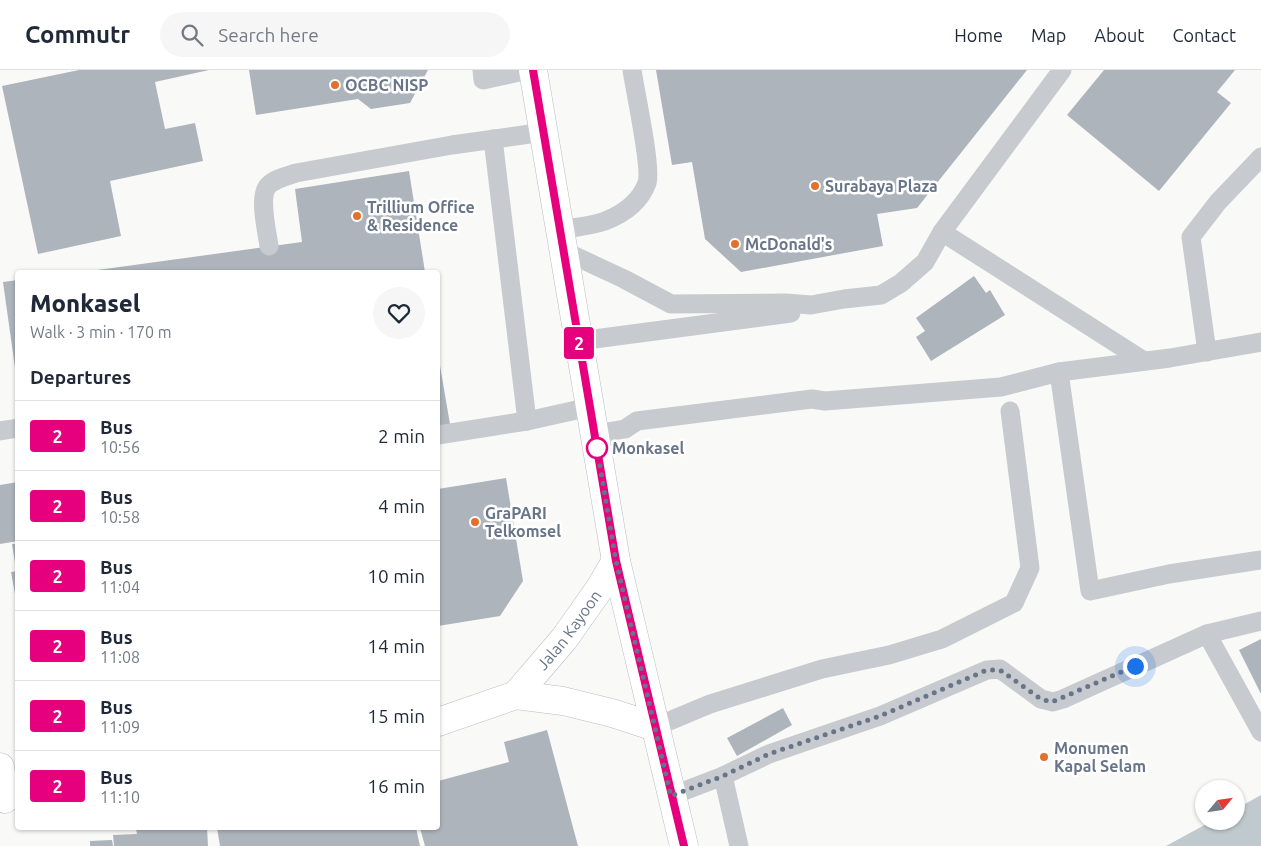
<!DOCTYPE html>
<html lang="en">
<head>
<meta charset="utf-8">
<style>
  :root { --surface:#fff; --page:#f6f6f7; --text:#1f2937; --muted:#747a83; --line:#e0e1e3 }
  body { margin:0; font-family:Ubuntu,sans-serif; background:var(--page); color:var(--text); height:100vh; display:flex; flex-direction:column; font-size:19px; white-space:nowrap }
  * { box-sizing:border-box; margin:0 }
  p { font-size:16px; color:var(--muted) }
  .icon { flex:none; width:28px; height:28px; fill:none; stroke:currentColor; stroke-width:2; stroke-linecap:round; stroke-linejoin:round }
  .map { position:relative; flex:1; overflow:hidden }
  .details { position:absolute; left:15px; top:200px; width:425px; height:560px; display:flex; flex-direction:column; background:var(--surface); border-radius:5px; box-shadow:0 1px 4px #0004 }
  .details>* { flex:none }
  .badge { padding:0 10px; border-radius:4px; font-size:18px; line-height:32px }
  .needle { width:32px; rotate:61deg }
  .controls { position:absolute; left:1195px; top:710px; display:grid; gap:10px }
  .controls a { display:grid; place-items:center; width:50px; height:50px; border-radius:50%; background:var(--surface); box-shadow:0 1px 4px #0004; font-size:25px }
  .you { position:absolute; width:25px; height:25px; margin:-12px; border:4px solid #fff; border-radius:50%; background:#1a73e8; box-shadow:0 0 0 8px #1a73e833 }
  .map>.badge { position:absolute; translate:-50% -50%; box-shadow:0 0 0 2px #fff }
  h2 { padding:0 15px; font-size:19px; line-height:45px }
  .round { display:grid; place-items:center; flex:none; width:52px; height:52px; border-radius:26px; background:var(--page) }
  .headline { display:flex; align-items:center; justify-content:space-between; height:85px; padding:0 15px }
  h1 { font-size:24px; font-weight:800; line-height:38px }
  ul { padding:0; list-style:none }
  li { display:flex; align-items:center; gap:15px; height:70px; padding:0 15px; border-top:1px solid var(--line) }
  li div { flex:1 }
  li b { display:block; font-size:19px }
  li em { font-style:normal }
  li .badge { min-width:55px; font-weight:700; text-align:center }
  header { display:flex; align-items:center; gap:30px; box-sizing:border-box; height:70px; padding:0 25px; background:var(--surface); border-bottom:1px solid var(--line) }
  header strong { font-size:24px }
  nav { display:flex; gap:28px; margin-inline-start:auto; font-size:18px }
  .search { width:350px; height:45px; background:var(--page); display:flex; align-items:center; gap:12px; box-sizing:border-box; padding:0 18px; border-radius:28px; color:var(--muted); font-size:19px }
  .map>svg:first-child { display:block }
  .water { fill:#c0c9ce }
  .building { fill:#aeb4bc }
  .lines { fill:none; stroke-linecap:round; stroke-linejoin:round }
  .secondary-casing { stroke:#b9bdc3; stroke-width:29 }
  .lane { stroke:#c7cace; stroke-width:19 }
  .secondary { stroke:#fff; stroke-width:28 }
  .line-casing { stroke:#fff; stroke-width:11 }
  .line { stroke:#e6007e; stroke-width:8 }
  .walk { stroke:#687588; stroke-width:5; stroke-dasharray:0 9 }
  .poi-dot { fill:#e4702b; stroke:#fff; stroke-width:2 }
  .stop-dot { fill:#fff; stroke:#e6007e; stroke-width:2.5 }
  .labels { text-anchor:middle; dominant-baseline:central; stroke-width:5; stroke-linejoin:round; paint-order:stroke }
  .poi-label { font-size:16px; font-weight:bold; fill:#687588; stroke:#fff; text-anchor:start }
  .stop-label { font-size:16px; font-weight:bold; fill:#687588; stroke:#fff; text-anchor:start }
  .street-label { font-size:16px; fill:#687588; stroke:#fff }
</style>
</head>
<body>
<header>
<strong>Commutr</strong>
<div class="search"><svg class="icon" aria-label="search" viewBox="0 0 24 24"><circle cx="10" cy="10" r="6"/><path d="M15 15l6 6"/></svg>Search here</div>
<nav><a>Home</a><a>Map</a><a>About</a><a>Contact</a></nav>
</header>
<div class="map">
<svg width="1261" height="776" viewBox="0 0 1261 776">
  <rect width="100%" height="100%" fill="#f9f9f7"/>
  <path class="water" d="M 1261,725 L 1261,776 L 1166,776 L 1212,751 L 1236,751 L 1236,739 Z"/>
  <g class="building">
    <path d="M 79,0 L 209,0 L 155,12 L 165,59 L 195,53 L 203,91 L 110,111 L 121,166 L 38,184 L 2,16 Z"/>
    <path d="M 249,0 L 428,0 L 410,33 L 371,39 L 358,29 L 256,45 Z"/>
    <path d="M 656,0 L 1027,0 L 917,138 L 877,144 L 883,176 L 741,202 L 705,169 L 692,92 L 672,95 Z"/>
    <path d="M 1104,0 L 1235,0 L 1217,22 L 1231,33 L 1159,121 L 1067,45 Z"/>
    <path d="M 409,101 L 425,202 L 83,202 L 302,172 L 295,119 Z"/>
    <path d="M 974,206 L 986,223 L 990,220 L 1005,245 L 931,291 L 916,267 L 925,261 L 916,248 Z"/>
    <path d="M 18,210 L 18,305 L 16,305 L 3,212 Z"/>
    <path d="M 438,284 L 451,360 L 438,362 Z"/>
    <path d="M 506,408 L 523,511 L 500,546 L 438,556 L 438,419 Z"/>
    <path d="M 18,412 L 18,471 L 0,474 L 0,415 Z"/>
    <path d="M 12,474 L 18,474 L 18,499 L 16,499 Z"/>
    <path d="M 18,501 L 18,535 L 17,535 L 11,502 Z"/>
    <path d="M 1261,569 L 1261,624 L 1239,580 Z"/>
    <path d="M 783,638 L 792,655 L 737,686 L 727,668 Z"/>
    <path d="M 547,660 L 578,776 L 425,776 L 420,758 L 438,758 L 438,711 L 509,692 L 504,672 Z"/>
    <path d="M 155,758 L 207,758 L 208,776 L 114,776 L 113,765 L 137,764 L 136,759 Z"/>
    <path d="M 217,758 L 416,758 L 420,776 L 220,776 Z"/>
    <path d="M 112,770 L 113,776 L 90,776 L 90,771 Z"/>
  </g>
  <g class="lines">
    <defs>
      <g id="secondary">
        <path d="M 533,0 L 616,491 L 684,776"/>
        <path id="s1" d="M 516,625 L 564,569 L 600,518 L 616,491"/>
        <path d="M 438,652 L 516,625 L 563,631 L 612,643 L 655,657"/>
        <path d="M 0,697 L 5,729"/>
      </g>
    </defs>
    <use href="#secondary" class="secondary-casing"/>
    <g class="lane">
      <path d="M 482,0 L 483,10 L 529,0"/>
      <path d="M 493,69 L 527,351"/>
      <path d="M 560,160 C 575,157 592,156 605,151 C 623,144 640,132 647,113 C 652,98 635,21 632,0"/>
      <path d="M 942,162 L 1144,291"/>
      <path d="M 269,176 C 267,162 259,129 267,117 C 273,109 287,106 296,103 L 452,75 L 544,62"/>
      <path d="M 564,181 L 624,209 L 671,234 L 786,233 L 811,235 L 844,229 L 881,225 L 901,213 L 925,192 L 942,162 L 1062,0"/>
      <path d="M 579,271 L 791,243"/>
      <path d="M 1207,282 L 1191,167 L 1218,132 L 1261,87"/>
      <path d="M 1059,302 L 1090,521 L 1169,504 L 1261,490"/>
      <path d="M 0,361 L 18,358"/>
      <path d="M 595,364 L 625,359 L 637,351 L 812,329 L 825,331 L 1001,317 L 1059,302 L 1170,288 L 1261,272"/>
      <path d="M 438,365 L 527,351 L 590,337"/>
      <path d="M 1207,564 L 1261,662"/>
      <path d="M 655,657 L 710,634 L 822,599 L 889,585 L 942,569 L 1014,533 L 1030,498 L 1010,341"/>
      <path d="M 723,706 L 739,776"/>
      <path d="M 671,726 L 723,706 L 769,684 L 880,646 L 987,600 L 1000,599 L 1041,629 L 1053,632 L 1063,629 L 1207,564 L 1261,551"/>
    </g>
    <use href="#secondary" class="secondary"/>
  </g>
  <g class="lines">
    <defs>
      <path id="line" d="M 533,0 L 616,491 L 684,776"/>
    </defs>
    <use href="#line" class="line-casing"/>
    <use href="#line" class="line"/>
    <path class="walk" d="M 597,378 L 616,491 L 671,726 L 723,706 L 769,684 L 880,646 L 987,600 L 1000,600 L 1041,629 L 1052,632 L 1135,596"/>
  </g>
  <g class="poi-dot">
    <circle cx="335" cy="15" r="5"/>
    <circle cx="815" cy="116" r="5"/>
    <circle cx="357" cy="146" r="5"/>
    <circle cx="735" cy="174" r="5"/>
    <circle cx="475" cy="452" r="5"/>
    <circle cx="1044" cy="687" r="5"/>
  </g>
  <circle class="stop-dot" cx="597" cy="378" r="10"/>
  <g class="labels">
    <g class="poi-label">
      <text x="345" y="15">OCBC NISP</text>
      <text x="825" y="116">Surabaya Plaza</text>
      <text x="367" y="137">Trillium Office<tspan x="367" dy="18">&amp; Residence</tspan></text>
      <text x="745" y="174">McDonald's</text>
      <text x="485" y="443">GraPARI<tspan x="485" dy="18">Telkomsel</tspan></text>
      <text x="1054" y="678">Monumen<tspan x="1054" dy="18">Kapal Selam</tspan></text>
    </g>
    <g class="stop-label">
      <text x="612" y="378">Monkasel</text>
    </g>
    <g class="street-label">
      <text stroke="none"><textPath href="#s1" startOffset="84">Jalan Kayoon</textPath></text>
    </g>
  </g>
</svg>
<div class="controls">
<a><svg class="needle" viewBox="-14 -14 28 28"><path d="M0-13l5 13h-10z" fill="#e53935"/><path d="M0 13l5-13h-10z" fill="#747a83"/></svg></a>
</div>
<div class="you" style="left:1135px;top:596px"></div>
<b class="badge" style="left:579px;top:273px;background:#e6007e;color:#fff">2</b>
<section class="details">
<div class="headline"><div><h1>Monkasel</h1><p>Walk · 3 min · 170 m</p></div><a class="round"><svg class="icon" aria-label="heart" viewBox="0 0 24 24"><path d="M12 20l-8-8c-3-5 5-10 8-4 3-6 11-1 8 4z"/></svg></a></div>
<h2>Departures</h2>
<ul>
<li><span class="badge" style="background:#e6007e;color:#fff">2</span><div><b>Bus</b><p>10:56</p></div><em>2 min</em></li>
<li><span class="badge" style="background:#e6007e;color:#fff">2</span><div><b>Bus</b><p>10:58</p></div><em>4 min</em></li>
<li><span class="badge" style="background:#e6007e;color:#fff">2</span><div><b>Bus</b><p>11:04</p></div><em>10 min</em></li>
<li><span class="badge" style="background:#e6007e;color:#fff">2</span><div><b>Bus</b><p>11:08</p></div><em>14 min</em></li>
<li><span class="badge" style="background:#e6007e;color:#fff">2</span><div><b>Bus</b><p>11:09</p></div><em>15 min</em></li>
<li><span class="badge" style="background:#e6007e;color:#fff">2</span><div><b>Bus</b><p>11:10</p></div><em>16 min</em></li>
</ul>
</section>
</div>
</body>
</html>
